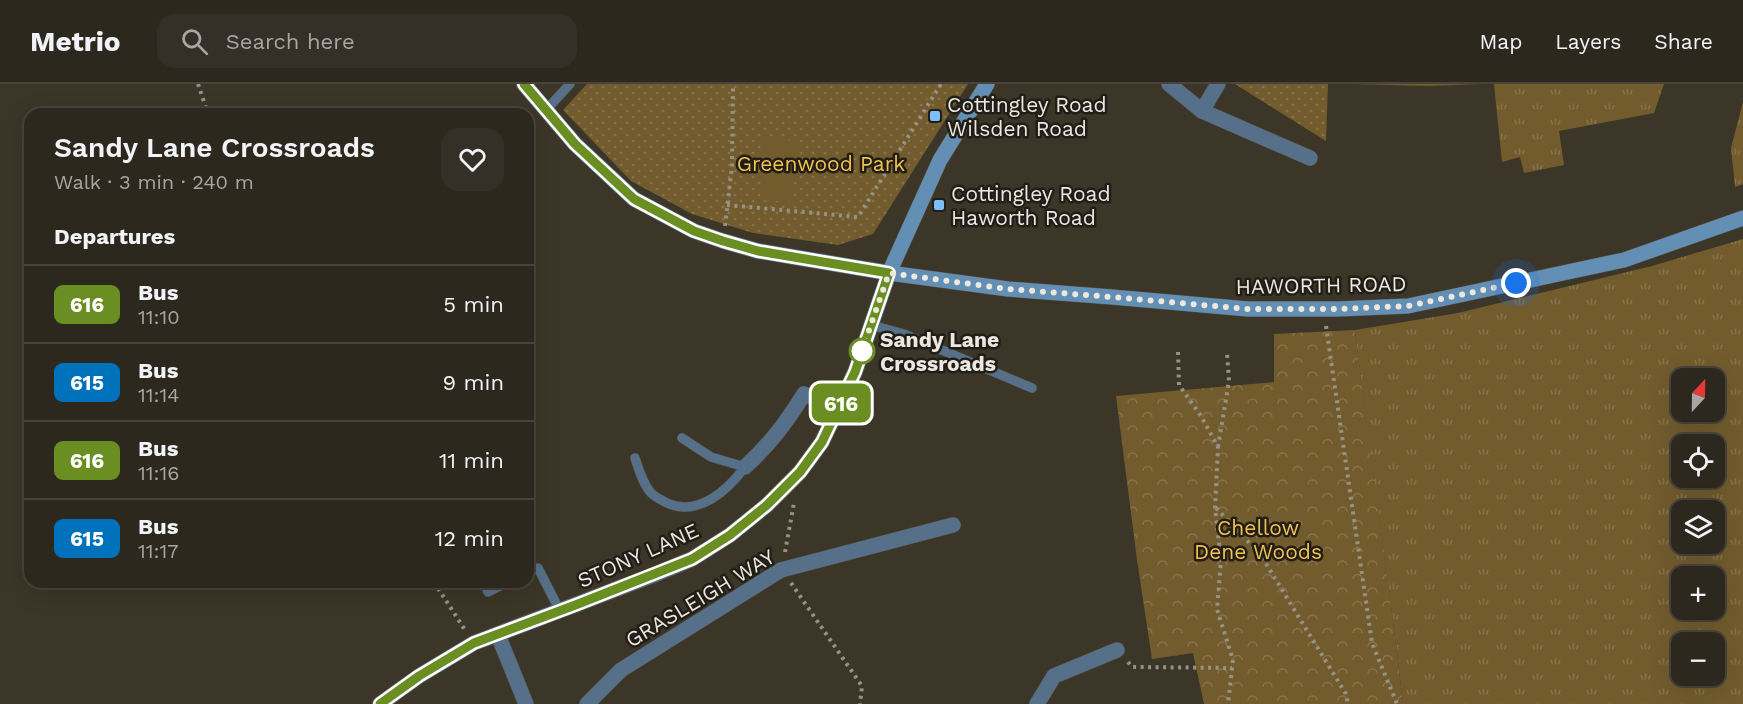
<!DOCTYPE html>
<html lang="en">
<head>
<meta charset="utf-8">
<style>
  :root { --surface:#2d281e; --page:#353027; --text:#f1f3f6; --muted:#a7a6a4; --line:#48443c }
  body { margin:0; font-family:"Work Sans",sans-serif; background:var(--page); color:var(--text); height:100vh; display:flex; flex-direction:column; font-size:22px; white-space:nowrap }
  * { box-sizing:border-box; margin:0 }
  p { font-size:20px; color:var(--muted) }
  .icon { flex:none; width:33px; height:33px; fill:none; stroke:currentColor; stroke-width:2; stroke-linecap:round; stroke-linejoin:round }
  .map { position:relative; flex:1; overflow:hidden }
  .sheet { position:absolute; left:24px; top:24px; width:510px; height:480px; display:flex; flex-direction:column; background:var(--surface); border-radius:18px; box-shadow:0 6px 24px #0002,0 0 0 2px var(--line) }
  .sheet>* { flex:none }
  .badge { padding:0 12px; border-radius:9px; font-size:21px; line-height:39px }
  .needle { width:39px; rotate:22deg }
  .controls { position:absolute; left:1671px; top:284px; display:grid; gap:12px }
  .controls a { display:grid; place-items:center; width:54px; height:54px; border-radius:12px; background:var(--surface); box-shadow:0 6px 24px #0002,0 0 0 2px var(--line); font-size:30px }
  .you { position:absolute; width:30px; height:30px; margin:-15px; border:4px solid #fff; border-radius:50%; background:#1a73e8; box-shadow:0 0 0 9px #1a73e833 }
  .map>.badge { position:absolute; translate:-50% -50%; box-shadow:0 0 0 3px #fff }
  h2 { padding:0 30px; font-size:22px; line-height:54px }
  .round { display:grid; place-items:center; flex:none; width:63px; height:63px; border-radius:18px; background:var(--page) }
  .overview { display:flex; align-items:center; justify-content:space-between; height:102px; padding:0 30px }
  h1 { font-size:28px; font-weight:600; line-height:45px }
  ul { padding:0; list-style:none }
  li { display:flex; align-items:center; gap:18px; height:78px; padding:0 30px; border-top:2px solid var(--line) }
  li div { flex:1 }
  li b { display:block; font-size:22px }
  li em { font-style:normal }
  li .badge { min-width:66px; font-weight:700; text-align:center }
  header { display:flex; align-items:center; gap:36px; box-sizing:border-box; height:84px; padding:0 30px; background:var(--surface); border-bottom:2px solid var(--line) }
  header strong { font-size:28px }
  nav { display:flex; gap:33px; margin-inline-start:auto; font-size:21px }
  .search { width:420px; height:54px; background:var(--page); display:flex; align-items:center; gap:15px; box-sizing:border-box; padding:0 21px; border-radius:18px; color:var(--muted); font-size:22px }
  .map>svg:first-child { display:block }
  .grass { fill:url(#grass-tufts); fill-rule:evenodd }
  .forest { fill:url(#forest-crowns) }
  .park { fill:url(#park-dots) }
  .pitch { fill:#725c2e }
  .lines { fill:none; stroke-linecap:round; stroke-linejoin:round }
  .service-casing { stroke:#585245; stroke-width:10 }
  .minor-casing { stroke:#585245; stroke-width:16 }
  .tertiary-casing { stroke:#585245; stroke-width:16 }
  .secondary-casing { stroke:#585245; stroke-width:16 }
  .path { stroke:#969186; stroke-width:4; stroke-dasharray:3 4.5; stroke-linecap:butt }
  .service { stroke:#557088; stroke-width:9 }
  .minor { stroke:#557088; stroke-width:15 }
  .tertiary { stroke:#557088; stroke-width:15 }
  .secondary { stroke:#648fb5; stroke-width:15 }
  .line-casing { stroke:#fff; stroke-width:14 }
  .line { stroke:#6b8e23; stroke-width:9 }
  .walk { stroke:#ece8e0; stroke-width:6; stroke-dasharray:0 10.8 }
  .poi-dot { fill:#7bbef8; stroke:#211e17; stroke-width:2 }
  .stop-dot { fill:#fff; stroke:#6b8e23; stroke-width:3 }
  .labels { text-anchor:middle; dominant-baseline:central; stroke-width:5; stroke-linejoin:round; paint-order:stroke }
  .poi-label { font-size:21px; fill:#ece8e0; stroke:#211e17; text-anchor:start }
  .park-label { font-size:21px; fill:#f2c04f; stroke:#211e17 }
  .street-label { font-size:21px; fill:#ece8e0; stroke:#211e17 }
  .stop-label { font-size:21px; font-weight:bold; fill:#ece8e0; stroke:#211e17; text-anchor:start }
</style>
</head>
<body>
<header>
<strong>Metrio</strong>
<div class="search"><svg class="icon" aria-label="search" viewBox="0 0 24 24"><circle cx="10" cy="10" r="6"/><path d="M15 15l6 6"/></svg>Search here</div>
<nav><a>Map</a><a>Layers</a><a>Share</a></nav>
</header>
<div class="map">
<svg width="1743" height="620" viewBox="0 0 1743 620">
  <defs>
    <pattern id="grass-tufts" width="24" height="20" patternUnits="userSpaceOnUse" patternTransform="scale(1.5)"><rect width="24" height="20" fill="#725c2e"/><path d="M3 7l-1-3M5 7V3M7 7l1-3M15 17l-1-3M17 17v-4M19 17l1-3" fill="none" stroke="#86734c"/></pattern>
    <pattern id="forest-crowns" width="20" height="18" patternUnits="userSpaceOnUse" patternTransform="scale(1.5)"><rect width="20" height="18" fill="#725c2e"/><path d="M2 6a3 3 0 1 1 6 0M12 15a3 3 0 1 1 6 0" fill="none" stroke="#86734c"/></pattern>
    <pattern id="park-dots" width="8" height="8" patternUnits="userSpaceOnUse" patternTransform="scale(1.5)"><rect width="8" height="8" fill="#725c2e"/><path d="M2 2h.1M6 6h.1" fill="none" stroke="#86734c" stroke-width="1.8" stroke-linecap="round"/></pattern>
  </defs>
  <rect width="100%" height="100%" fill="#3c3628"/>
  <g class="grass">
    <path d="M 1355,0 L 1481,0 L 1428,2 Z"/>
    <path d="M 1494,0 L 1664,0 L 1654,29 L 1559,47 L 1564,81 L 1524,89 L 1520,73 L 1502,78 Z"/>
    <path d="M 1743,18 L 1743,100 L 1735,103 L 1731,64 Z"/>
    <path d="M 1743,155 L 1743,620 L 1403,620 C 1389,495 1369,371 1355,246 L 1458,229 L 1652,182 ZM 1682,294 L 1714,294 L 1714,327 L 1682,327 ZM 1682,360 L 1714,360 L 1714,393 L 1682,393 ZM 1682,426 L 1714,426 L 1714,459 L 1682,459 ZM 1682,492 L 1714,492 L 1714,525 L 1682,525 ZM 1682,558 L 1714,558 L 1714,591 L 1682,591 Z"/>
  </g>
  <path class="forest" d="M 1355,246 C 1370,371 1389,495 1403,620 L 1204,620 L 1193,569 L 1152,575 L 1137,476 L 1116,312 L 1274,298 L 1274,250 Z"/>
  <g class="park">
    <path d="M 587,0 L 968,0 L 873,150 L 838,161 L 753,149 L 692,130 L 631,97 L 563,26 Z"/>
    <path d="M 1235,0 L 1328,0 L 1326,57 Z"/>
  </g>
  <path class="pitch" d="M 764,55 L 797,57 L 793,118 L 760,116 Z"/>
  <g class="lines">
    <defs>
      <g id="service">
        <path d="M 546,26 L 570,0"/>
        <path d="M 871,241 L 904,250 L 1032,304"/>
        <path d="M 635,374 C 639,386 643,400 651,409 C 655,413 661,416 667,419 C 698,433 727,407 745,383 L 711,373 L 682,354"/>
        <path d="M 528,489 L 538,484 L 560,527"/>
        <path d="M 484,498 L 488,508 L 508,498"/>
      </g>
      <g id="minor">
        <path d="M 1169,0 L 1202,27 L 1310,74"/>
        <path d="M 1202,27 L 1218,0"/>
        <path d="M 745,383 C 770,360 786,339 804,310 L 839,323"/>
        <path d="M 498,551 L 526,620"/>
        <path d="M 587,620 L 621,586 L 781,486 L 953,441"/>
        <path d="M 1037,620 L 1054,592 L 1117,566"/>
      </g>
      <path id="tertiary" d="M 380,620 L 419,592 L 474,559 L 651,492 L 692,475 L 730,451 L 767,421 L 800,388 L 822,358 L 855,288 L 889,189"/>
      <g id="secondary">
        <path d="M 524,0 L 575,60 L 634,115 L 694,147 L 723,157 L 758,167 L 889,189 L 1008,205 L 1112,213 L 1248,225 L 1338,225 L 1408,222 L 1624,176 L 1743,134"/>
        <path d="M 889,189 L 940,76 L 987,0"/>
      </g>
    </defs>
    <use href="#service" class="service-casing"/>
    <use href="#minor" class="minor-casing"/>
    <use href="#tertiary" class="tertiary-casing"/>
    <use href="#secondary" class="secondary-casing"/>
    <g class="path">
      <path d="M 198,0 L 208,30"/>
      <path d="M 727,121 L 858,133 L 941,0"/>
      <path d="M 725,142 L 732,82 L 733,0"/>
      <path d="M 1326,242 L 1372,559 L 1397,620"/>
      <path d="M 1178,268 L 1179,301 L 1201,332 L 1218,363 L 1215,424 L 1221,477 L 1217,525 L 1233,576 L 1228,620"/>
      <path d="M 1218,363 L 1229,297 L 1227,269"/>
      <path d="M 1216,424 L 1260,470 L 1346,610 L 1348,620"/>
      <path d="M 785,468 L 794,419"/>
      <path d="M 434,498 L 465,546"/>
      <path d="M 791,499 L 862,602 L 860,620"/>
      <path d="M 1128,578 L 1132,583 L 1232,584"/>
    </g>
    <use href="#service" class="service"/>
    <use href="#minor" class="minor"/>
    <use href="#tertiary" class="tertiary"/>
    <use href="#secondary" class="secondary"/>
  </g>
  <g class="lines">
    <defs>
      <path id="line" d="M 380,620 L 419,592 L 474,559 L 578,520 L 692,475 L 730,451 L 767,421 L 800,388 L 822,358 L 855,288 L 889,189 L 758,167 L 723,157 L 694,147 L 634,115 L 575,60 L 524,0"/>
    </defs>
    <use href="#line" class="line-casing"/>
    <use href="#line" class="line"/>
    <path class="walk" d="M 862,267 L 860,272 L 889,189 L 1008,205 L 1112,213 L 1248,225 L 1338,225 L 1408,222 L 1516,199"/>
  </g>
  <g class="poi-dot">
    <rect x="929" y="26" width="12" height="12" rx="3"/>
    <rect x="933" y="115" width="12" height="12" rx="3"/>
  </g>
  <circle class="stop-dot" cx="862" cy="267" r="12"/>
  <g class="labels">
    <g class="poi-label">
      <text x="947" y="20">Cottingley Road<tspan x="947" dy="24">Wilsden Road</tspan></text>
      <text x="951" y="109">Cottingley Road<tspan x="951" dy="24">Haworth Road</tspan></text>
    </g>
    <g class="park-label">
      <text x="821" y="79">Greenwood Park</text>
      <text x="1258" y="443">Chellow<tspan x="1258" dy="24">Dene Woods</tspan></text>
    </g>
    <g class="street-label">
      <text transform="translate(1321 201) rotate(-1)">HAWORTH ROAD</text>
      <text transform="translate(638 471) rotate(-24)">STONY LANE</text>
      <text transform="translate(700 514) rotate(-31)">GRASLEIGH WAY</text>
    </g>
    <g class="stop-label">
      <text x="880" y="255">Sandy Lane<tspan x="880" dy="24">Crossroads</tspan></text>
    </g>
  </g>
</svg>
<div class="controls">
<a><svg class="needle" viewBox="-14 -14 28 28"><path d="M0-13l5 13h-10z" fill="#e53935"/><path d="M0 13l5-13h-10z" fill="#a7a6a4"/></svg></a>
<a><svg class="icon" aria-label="locate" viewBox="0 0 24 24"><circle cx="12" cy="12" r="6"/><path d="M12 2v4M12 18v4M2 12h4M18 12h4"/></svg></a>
<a><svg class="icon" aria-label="layers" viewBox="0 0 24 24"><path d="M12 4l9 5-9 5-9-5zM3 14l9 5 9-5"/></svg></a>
<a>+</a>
<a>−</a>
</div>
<div class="you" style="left:1516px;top:199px"></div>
<b class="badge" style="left:841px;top:319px;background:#6b8e23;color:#fff">616</b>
<section class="sheet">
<div class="overview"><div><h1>Sandy Lane Crossroads</h1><p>Walk · 3 min · 240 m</p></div><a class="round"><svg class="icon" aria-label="heart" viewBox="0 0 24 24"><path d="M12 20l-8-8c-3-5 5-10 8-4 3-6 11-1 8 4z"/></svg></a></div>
<h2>Departures</h2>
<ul>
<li><span class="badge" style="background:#6b8e23;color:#fff">616</span><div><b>Bus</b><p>11:10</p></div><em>5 min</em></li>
<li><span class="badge" style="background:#0072bc;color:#fff">615</span><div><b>Bus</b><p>11:14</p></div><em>9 min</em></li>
<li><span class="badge" style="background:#6b8e23;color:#fff">616</span><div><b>Bus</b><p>11:16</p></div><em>11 min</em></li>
<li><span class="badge" style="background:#0072bc;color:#fff">615</span><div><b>Bus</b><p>11:17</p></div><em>12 min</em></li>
</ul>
</section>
</div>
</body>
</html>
